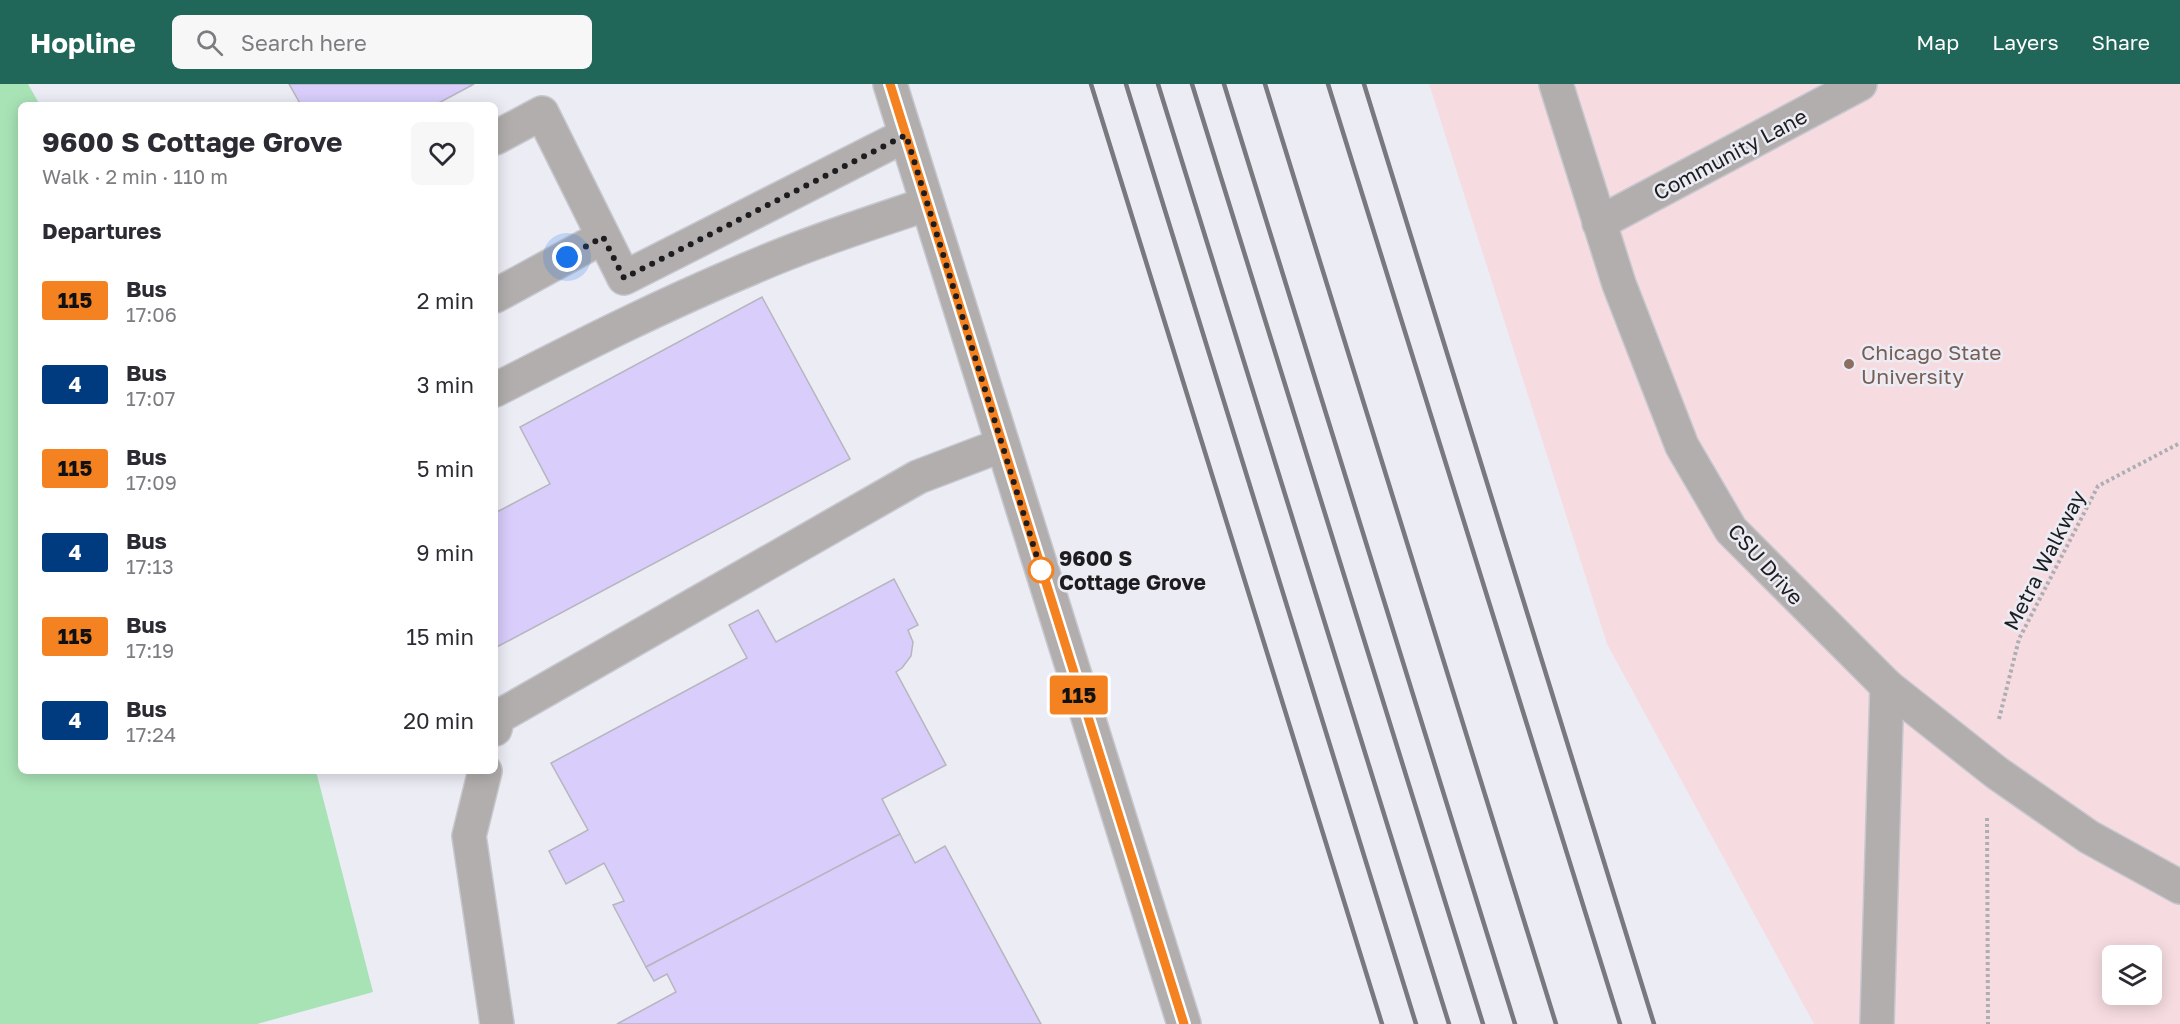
<!DOCTYPE html>
<html lang="en">
<head>
<meta charset="utf-8">
<style>
  :root { --surface:#fff; --page:#f7f7f7; --text:#2b2b33; --muted:#7c7c81; --accent:#206659 }
  body { margin:0; font-family:"Golos Text",sans-serif; background:var(--page); color:var(--text); height:100vh; display:flex; flex-direction:column; font-size:22px; white-space:nowrap }
  * { box-sizing:border-box; margin:0 }
  p { font-size:20px; color:var(--muted) }
  .icon { flex:none; width:33px; height:33px; fill:none; stroke:currentColor; stroke-width:2; stroke-linecap:round; stroke-linejoin:round }
  .map { position:relative; flex:1; overflow:hidden }
  .sheet { position:absolute; left:18px; top:18px; width:480px; height:672px; display:flex; flex-direction:column; background:var(--surface); border-radius:9px; box-shadow:0 3px 15px #0003 }
  .sheet>* { flex:none }
  .badge { padding:0 12px; border-radius:4px; font-size:21px; line-height:39px }
  .buttons { position:absolute; left:2102px; top:861px; display:grid; gap:12px }
  .buttons a { display:grid; place-items:center; width:60px; height:60px; border-radius:9px; background:var(--surface); box-shadow:0 3px 15px #0003; font-size:30px }
  .you { position:absolute; width:30px; height:30px; margin:-15px; border:4px solid #fff; border-radius:50%; background:#1a73e8; box-shadow:0 0 0 9px #1a73e833 }
  .map>.badge { position:absolute; translate:-50% -50%; box-shadow:0 0 0 3px #fff }
  h2 { padding:0 24px; font-size:22px; line-height:54px }
  .round { display:grid; place-items:center; flex:none; width:63px; height:63px; border-radius:9px; background:var(--page) }
  .overview { display:flex; align-items:center; justify-content:space-between; height:102px; padding:0 24px }
  h1 { font-size:28px; font-weight:700; line-height:45px }
  ul { padding:0; list-style:none }
  li { display:flex; align-items:center; gap:18px; height:84px; padding:0 24px }
  li div { flex:1 }
  li b { display:block; font-size:22px }
  li em { font-style:normal }
  li .badge { min-width:66px; font-weight:700; text-align:center }
  header { display:flex; align-items:center; gap:36px; box-sizing:border-box; height:84px; padding:0 30px; background:var(--accent); color:#fff }
  header strong { font-size:28px }
  nav { display:flex; gap:33px; margin-inline-start:auto; font-size:21px }
  .search { width:420px; height:54px; background:var(--page); display:flex; align-items:center; gap:15px; box-sizing:border-box; padding:0 21px; border-radius:9px; color:var(--muted); font-size:22px }
  .map>svg:first-child { display:block }
  .education { fill:#f6dce1; fill-rule:evenodd }
  .green { fill:#a8e3b6 }
  .building { fill:#d8cdfb; stroke:#b7b5bd; stroke-width:1.5 }
  .lines { fill:none; stroke-linecap:round; stroke-linejoin:round }
  .minor-casing { stroke:#c7c7cf; stroke-width:36 }
  .path { stroke:#adadb4; stroke-width:4; stroke-dasharray:3 3; stroke-linecap:butt }
  .minor { stroke:#b2aeae; stroke-width:33 }
  .rail { stroke:#78787e; stroke-width:4.5 }
  .line-casing { stroke:#fff; stroke-width:14 }
  .line { stroke:#f58220; stroke-width:9 }
  .walk { stroke:#1d1d20; stroke-width:6; stroke-dasharray:0 10.8 }
  .education-dot { fill:#8d6e63; stroke:#ececf5; stroke-width:2 }
  .stop-dot { fill:#fff; stroke:#f58220; stroke-width:3 }
  .labels { text-anchor:middle; dominant-baseline:central; stroke-width:5; stroke-linejoin:round; paint-order:stroke }
  .street-label { font-size:21px; fill:#1d1d20; stroke:#ececf5 }
  .education-label { font-size:21px; fill:#785e54; stroke:#ececf5; text-anchor:start }
  .stop-label { font-size:21px; font-weight:bold; fill:#1d1d20; stroke:#ececf5; text-anchor:start }
</style>
</head>
<body>
<header>
<strong>Hopline</strong>
<div class="search"><svg class="icon" aria-label="search" viewBox="0 0 24 24"><circle cx="10" cy="10" r="6"/><path d="M15 15l6 6"/></svg>Search here</div>
<nav><a>Map</a><a>Layers</a><a>Share</a></nav>
</header>
<div class="map">
<svg width="2180" height="940" viewBox="0 0 2180 940">
  <rect width="100%" height="100%" fill="#ececf5"/>
  <path class="education" d="M 1429,0 L 2180,0 L 2180,940 L 1814,940 L 1607,560 ZM 2112,872 L 2151,872 L 2151,910 L 2112,910 Z"/>
  <path class="green" d="M 0,0 L 28,0 L 40,21 L 21,21 L 21,687 L 316,687 L 373,908 L 257,940 L 0,940 Z"/>
  <g class="building">
    <path d="M 289,0 L 474,0 L 435,21 L 301,21 Z"/>
    <path d="M 762,213 L 850,375 L 495,564 L 495,429 L 550,400 L 520,343 Z"/>
    <path d="M 894,495 L 918,541 L 908,546 L 913,558 L 911,572 L 902,584 L 896,588 L 946,681 L 882,715 L 900,750 L 646,883 L 613,821 L 624,817 L 604,779 L 566,800 L 549,767 L 588,746 L 551,679 L 747,574 L 729,541 L 758,526 L 776,558 Z"/>
    <path d="M 900,750 L 915,779 L 945,762 L 1041,940 L 617,940 L 676,908 L 667,890 L 654,897 L 646,883 Z"/>
  </g>
  <g class="lines">
    <defs>
      <g id="minor">
        <path d="M 890,0 L 1184,940"/>
        <path d="M 1556,0 L 1619,200 L 1682,362 L 1731,446 L 1887,602 L 1997,689 L 2089,753 L 2180,803"/>
        <path d="M 495,54 L 542,29 L 624,194 L 906,51"/>
        <path d="M 1599,139 L 1860,0"/>
        <path d="M 495,212 L 603,153"/>
        <path d="M 495,306 C 579,263 664,220 751,184 C 808,159 868,140 927,120"/>
        <path d="M 495,645 L 498,633 L 918,393 L 1002,361"/>
        <path d="M 485,687 L 469,752 L 497,940"/>
        <path d="M 1877,940 L 1887,602"/>
      </g>
    </defs>
    <use href="#minor" class="minor-casing"/>
    <g class="path">
      <path d="M 1999,635 L 2019,555 L 2098,402 L 2180,359"/>
      <path d="M 1987,734 L 1988,940"/>
    </g>
    <use href="#minor" class="minor"/>
    <g class="rail">
      <path d="M 1091,0 L 1382,940"/>
      <path d="M 1126,0 L 1416,940"/>
      <path d="M 1158,0 L 1449,940"/>
      <path d="M 1192,0 L 1483,940"/>
      <path d="M 1224,0 L 1515,940"/>
      <path d="M 1265,0 L 1556,940"/>
      <path d="M 1328,0 L 1620,940"/>
      <path d="M 1364,0 L 1654,940"/>
    </g>
  </g>
  <g class="lines">
    <defs>
      <path id="line" d="M 890,0 L 1184,940"/>
    </defs>
    <use href="#line" class="line-casing"/>
    <use href="#line" class="line"/>
    <path class="walk" d="M 567,173 L 603,153 L 624,194 L 906,51 L 1041,486"/>
  </g>
  <circle class="education-dot" cx="1849" cy="280" r="6"/>
  <circle class="stop-dot" cx="1041" cy="486" r="12"/>
  <g class="labels">
    <g class="street-label">
      <text transform="translate(1730 70) rotate(-28)">Community Lane</text>
      <text transform="translate(2044 476) rotate(-63)">Metra Walkway</text>
      <text transform="translate(1766 480) rotate(48)">CSU Drive</text>
    </g>
    <g class="education-label">
      <text x="1861" y="268">Chicago State<tspan x="1861" dy="24">University</tspan></text>
    </g>
    <g class="stop-label">
      <text x="1059" y="474">9600 S<tspan x="1059" dy="24">Cottage Grove</tspan></text>
    </g>
  </g>
</svg>
<div class="buttons">
<a><svg class="icon" aria-label="layers" viewBox="0 0 24 24"><path d="M12 4l9 5-9 5-9-5zM3 14l9 5 9-5"/></svg></a>
</div>
<div class="you" style="left:567px;top:173px"></div>
<b class="badge" style="left:1079px;top:611px;background:#f58220;color:#111">115</b>
<section class="sheet">
<div class="overview"><div><h1>9600 S Cottage Grove</h1><p>Walk · 2 min · 110 m</p></div><a class="round"><svg class="icon" aria-label="heart" viewBox="0 0 24 24"><path d="M12 20l-8-8c-3-5 5-10 8-4 3-6 11-1 8 4z"/></svg></a></div>
<h2>Departures</h2>
<ul>
<li><span class="badge" style="background:#f58220;color:#111">115</span><div><b>Bus</b><p>17:06</p></div><em>2 min</em></li>
<li><span class="badge" style="background:#003b80;color:#fff">4</span><div><b>Bus</b><p>17:07</p></div><em>3 min</em></li>
<li><span class="badge" style="background:#f58220;color:#111">115</span><div><b>Bus</b><p>17:09</p></div><em>5 min</em></li>
<li><span class="badge" style="background:#003b80;color:#fff">4</span><div><b>Bus</b><p>17:13</p></div><em>9 min</em></li>
<li><span class="badge" style="background:#f58220;color:#111">115</span><div><b>Bus</b><p>17:19</p></div><em>15 min</em></li>
<li><span class="badge" style="background:#003b80;color:#fff">4</span><div><b>Bus</b><p>17:24</p></div><em>20 min</em></li>
</ul>
</section>
</div>
</body>
</html>
